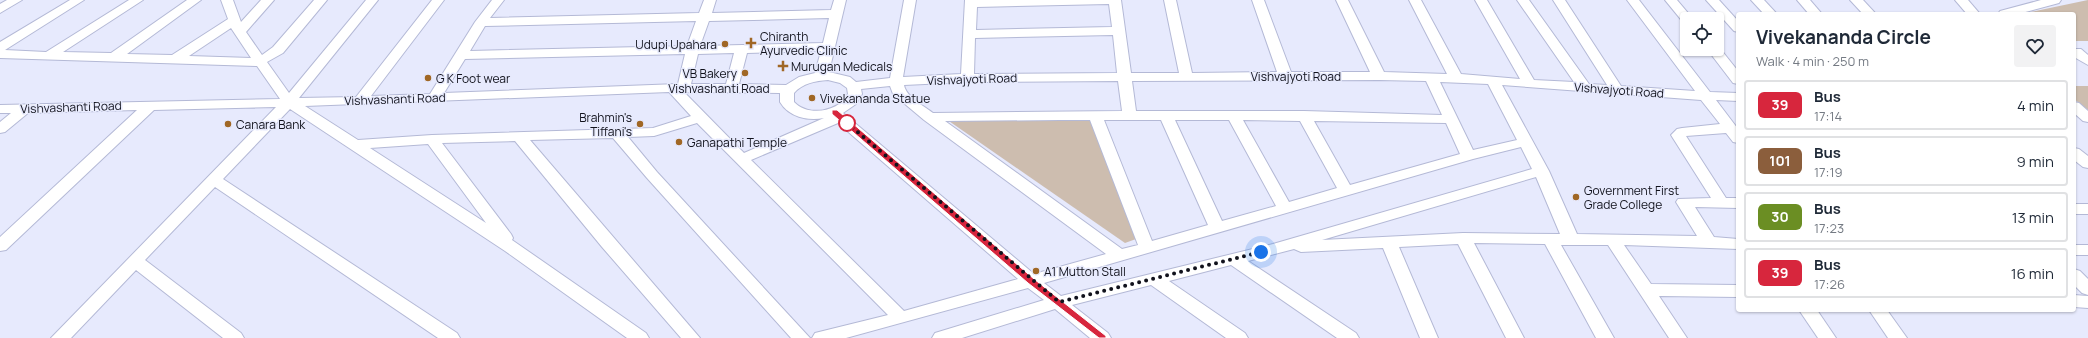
<!DOCTYPE html>
<html lang="en">
<head>
<meta charset="utf-8">
<style>
  :root { --surface:#fff; --page:#f2f2f3; --text:#1f2937; --muted:#747a83; --line:#e0e1e3 }
  body { margin:0; font-family:Manrope,sans-serif; background:var(--page); color:var(--text); height:100vh; display:flex; flex-direction:column; font-size:15px; white-space:nowrap }
  * { box-sizing:border-box; margin:0 }
  p { font-size:13px; color:var(--muted) }
  .icon { flex:none; width:22px; height:22px; fill:none; stroke:currentColor; stroke-width:2; stroke-linecap:round; stroke-linejoin:round }
  .map { position:relative; flex:1; overflow:hidden }
  .side { position:absolute; left:1736px; top:12px; width:340px; height:300px; display:flex; flex-direction:column; background:var(--surface); border-radius:4px; box-shadow:0 1px 3px #0004 }
  .side>* { flex:none }
  .badge { padding:0 8px; border-radius:6px; font-size:14px; line-height:26px }
  .fabs { position:absolute; left:1680px; top:12px; display:grid; gap:8px }
  .fabs a { display:grid; place-items:center; width:44px; height:44px; border-radius:4px; background:var(--surface); box-shadow:0 1px 3px #0004; font-size:20px }
  .you { position:absolute; width:20px; height:20px; margin:-10px; border:3px solid #fff; border-radius:50%; background:#1a73e8; box-shadow:0 0 0 6px #1a73e833 }
  .map>.badge { position:absolute; translate:-50% -50%; box-shadow:0 0 0 2px #fff }
  .round { display:grid; place-items:center; flex:none; width:42px; height:42px; border-radius:4px; background:var(--page) }
  .head { display:flex; align-items:center; justify-content:space-between; height:68px; padding:0 20px }
  h1 { font-size:19px; font-weight:700; line-height:30px }
  ul { padding:0; list-style:none }
  li { display:flex; align-items:center; gap:12px; height:50px; margin:0 8px 6px; padding:0 12px; border:2px solid var(--line); border-radius:4px }
  li div { flex:1 }
  li b { display:block; font-size:15px }
  li em { font-style:normal }
  li .badge { min-width:44px; font-weight:700; text-align:center }
  .map>svg:first-child { display:block }
  .green { fill:#cdbdaf }
  .lines { fill:none; stroke-linecap:round; stroke-linejoin:round }
  .minor-casing { stroke:#b4b9d6; stroke-width:2 }
  .minor { fill:#fff; fill-rule:evenodd }
  .line { fill:#d7263d; stroke:#fff }
  .walk { stroke:#11121c; stroke-width:4; stroke-dasharray:0 7.2 }
  .poi-dot { fill:#a06725; stroke:#e7eafd; stroke-width:1.5 }
  .stop-dot { fill:#fff; stroke:#d7263d; stroke-width:2 }
  .labels { text-anchor:middle; dominant-baseline:central; stroke-width:3; stroke-linejoin:round; paint-order:stroke }
  .poi-label { font-size:12px; fill:#11121c; stroke:#e7eafd; text-anchor:start }
  .street-label { font-size:12px; fill:#11121c; stroke:#e7eafd }
</style>
</head>
<body>
<div class="map">
<svg width="2088" height="338" viewBox="0 0 2088 338">
  <rect width="100%" height="100%" fill="#e7eafd"/>
  <g class="green">
    <path d="M 2088,0 L 2088,41 L 2074,41 L 2074,14 L 2021,14 Z"/>
    <path d="M 2074,86 L 2088,86 L 2088,110 L 2074,99 Z"/>
    <path d="M 946,119 L 1091,120 L 1136,239 L 1125,243 Z"/>
  </g>
  <g class="lines">
    <defs>
      <g id="minor">
        <path d="M 7,0 L 22,0 L 0,13 L 0,4 Z"/>
        <path d="M 70,0 L 84,0 L 5,50 L 46,52 L 129,0 L 143,0 L 63,52 L 111,53 L 187,0 L 201,0 L 127,54 L 172,55 L 228,19 L 221,0 L 233,0 L 241,22 L 261,0 L 274,0 L 246,32 L 262,55 L 273,47 L 314,0 L 327,0 L 283,53 L 267,62 L 289,93 L 366,0 L 378,0 L 299,98 L 356,97 L 432,0 L 444,0 L 371,96 L 430,94 L 475,22 L 492,0 L 504,0 L 490,18 L 699,13 L 704,0 L 716,0 L 712,13 L 831,10 L 834,0 L 846,0 L 829,72 L 850,77 L 856,82 L 890,78 L 904,0 L 916,0 L 903,77 L 961,74 L 965,0 L 1121,0 L 1131,73 L 1179,73 L 1164,0 L 1176,0 L 1192,73 L 1277,72 L 1252,0 L 1264,0 L 1291,72 L 1370,72 L 1336,0 L 1348,0 L 1384,72 L 1447,74 L 1409,0 L 1421,0 L 1461,74 L 1520,79 L 1475,0 L 1487,0 L 1534,80 L 1574,82 L 1517,0 L 1529,0 L 1589,84 L 1607,85 L 1553,0 L 1565,0 L 1621,86 L 1695,91 L 1627,0 L 1639,0 L 1710,92 L 1738,93 L 1738,101 L 1716,100 L 1738,129 L 1738,143 L 1733,142 L 1726,133 L 1686,136 L 1726,198 L 1738,198 L 1738,208 L 1695,207 L 1714,237 L 1738,239 L 1738,249 L 1624,245 L 1651,284 L 1738,285 L 1738,297 L 1659,296 L 1687,338 L 1669,338 L 1608,245 L 1561,245 L 1614,338 L 1596,338 L 1545,244 L 1474,243 L 1524,338 L 1506,338 L 1458,244 L 1399,247 L 1438,338 L 1420,338 L 1383,248 L 1301,252 L 1294,249 L 1248,261 L 1356,333 L 1359,338 L 1337,338 L 1231,265 L 1169,281 L 1245,333 L 1248,338 L 1226,338 L 1151,285 L 1072,305 L 1108,333 L 1111,338 L 1090,338 L 1055,309 L 962,338 L 932,338 L 935,333 L 1044,300 L 1028,288 L 846,338 L 812,338 L 815,333 L 888,315 L 697,123 L 654,136 L 628,137 L 657,172 L 810,338 L 791,338 L 647,178 L 613,138 L 530,140 L 700,338 L 681,338 L 602,247 L 515,141 L 442,143 L 511,234 L 513,238 L 512,240 L 646,333 L 649,338 L 627,338 L 505,251 L 290,109 L 223,179 L 457,333 L 460,338 L 438,338 L 215,187 L 145,260 L 241,333 L 244,338 L 223,338 L 136,270 L 71,338 L 51,338 L 276,107 L 154,110 L 6,250 L 0,251 L 0,237 L 137,110 L 28,113 L 5,132 L 0,133 L 0,122 L 11,113 L 0,113 L 0,105 L 280,99 L 257,66 L 0,58 L 0,42 ZM 1109,4 L 1112,27 L 976,30 L 977,7 ZM 829,18 L 823,43 L 700,46 L 709,21 ZM 696,21 L 687,46 L 470,51 L 485,26 ZM 231,28 L 251,58 L 189,56 ZM 1113,35 L 1117,73 L 974,74 L 975,38 ZM 821,51 L 815,73 L 799,77 L 786,85 L 739,84 L 747,53 ZM 734,53 L 726,84 L 691,84 L 698,54 ZM 685,54 L 678,84 L 444,93 L 465,59 ZM 828,80 L 840,83 L 847,88 L 848,94 C 839,112 808,117 794,102 L 794,93 C 803,83 815,81 828,80 ZM 1379,80 L 1426,81 L 1442,115 L 1304,111 L 1136,111 L 1132,81 ZM 1118,81 L 1122,111 L 933,113 C 924,106 906,97 904,85 L 967,82 ZM 1440,82 L 1488,84 L 1517,140 L 1473,150 ZM 1502,85 L 1701,100 L 1720,124 L 1682,128 L 1677,129 L 1671,135 L 1711,198 L 1678,199 L 1676,202 L 1697,236 L 1577,234 L 1549,171 ZM 890,86 L 893,94 L 924,120 L 1106,254 L 1034,274 L 843,113 L 856,104 L 862,94 L 861,89 ZM 669,92 L 691,116 L 653,128 L 432,135 L 358,140 L 305,106 ZM 684,92 L 780,93 L 780,102 C 789,117 807,121 824,118 L 744,153 ZM 1059,120 L 1090,120 L 1138,245 L 1122,249 L 945,121 ZM 1104,120 L 1161,120 L 1208,225 L 1152,241 ZM 1175,120 L 1229,120 L 1276,206 L 1222,221 ZM 1243,120 L 1300,121 L 1337,188 L 1289,202 ZM 1314,121 L 1446,123 L 1460,154 L 1350,185 ZM 838,123 L 1018,279 L 904,311 L 751,160 ZM 428,144 L 486,223 L 370,148 ZM 1521,147 L 1532,169 L 1273,244 L 1061,296 L 1044,283 L 1473,159 ZM 1536,177 L 1560,234 L 1463,233 L 1322,240 Z"/>
        <path d="M 1665,0 L 1677,0 L 1693,19 L 1687,19 L 1687,23 L 1683,22 Z"/>
        <path d="M 1706,0 L 1719,0 L 1738,21 L 1738,32 L 1734,31 Z"/>
        <path d="M 1751,0 L 1764,0 L 1777,14 L 1764,14 Z"/>
        <path d="M 1797,0 L 1810,0 L 1822,14 L 1809,14 Z"/>
        <path d="M 1850,0 L 1863,0 L 1876,14 L 1863,14 Z"/>
        <path d="M 1955,0 L 1968,0 L 1980,14 L 1967,14 Z"/>
        <path d="M 2041,0 L 2061,0 L 2059,3 L 2018,14 L 1998,14 L 2000,11 Z"/>
        <path d="M 1718,46 L 1738,71 L 1738,84 L 1733,83 L 1707,49 L 1717,49 Z"/>
        <path d="M 2074,49 L 2081,49 L 2088,55 L 2088,65 L 2074,57 Z"/>
        <path d="M 2074,102 L 2079,103 L 2088,111 L 2088,122 L 2083,121 L 2074,113 Z"/>
        <path d="M 2074,148 L 2079,149 L 2088,156 L 2088,168 L 2083,167 L 2074,160 Z"/>
        <rect x="2074" y="204" width="14" height="10"/>
        <rect x="2074" y="245" width="14" height="10"/>
        <path d="M 2074,269 L 2080,271 L 2088,279 L 2088,295 L 2082,293 L 2074,285 Z"/>
        <path d="M 2074,295 L 2088,296 L 2088,308 L 2074,307 Z"/>
        <path d="M 1799,310 L 1817,310 L 1836,338 L 1818,338 Z"/>
        <path d="M 1869,310 L 1887,310 L 1907,338 L 1888,338 Z"/>
      </g>
    </defs>
    <use href="#minor" class="minor-casing"/>
    <use href="#minor" class="minor"/>
  </g>
  <path class="line" d="M 832,110 L 837,110 L 1034,279 L 1106,336 L 1106,338 L 1099,338 L 1028,283 L 832,114 Z"/>
  <g class="lines">
    <path class="walk" d="M 847,123 L 1059,302 L 1261,252"/>
  </g>
  <g class="poi-dot">
    <path d="M749 37h4v4h4v4h-4v4h-4v-4h-4v-4h4z"/>
    <circle cx="725" cy="44" r="4"/>
    <path d="M781 60h4v4h4v4h-4v4h-4v-4h-4v-4h4z"/>
    <circle cx="745" cy="73" r="4"/>
    <circle cx="428" cy="78" r="4"/>
    <circle cx="812" cy="98" r="4"/>
    <circle cx="228" cy="124" r="4"/>
    <circle cx="640" cy="124" r="4"/>
    <circle cx="679" cy="142" r="4"/>
    <circle cx="1576" cy="197" r="4"/>
    <circle cx="1036" cy="271" r="4"/>
  </g>
  <circle class="stop-dot" cx="847" cy="123" r="8"/>
  <g class="labels">
    <g class="poi-label">
      <text x="760" y="36">Chiranth<tspan x="760" dy="14">Ayurvedic Clinic</tspan></text>
      <text x="717" y="44" text-anchor="end">Udupi Upahara</text>
      <text x="791" y="66">Murugan Medicals</text>
      <text x="737" y="73" text-anchor="end">VB Bakery</text>
      <text x="436" y="78">G K Foot wear</text>
      <text x="820" y="98">Vivekananda Statue</text>
      <text x="632" y="117" text-anchor="end">Brahmin's<tspan x="632" dy="14">Tiffani's</tspan></text>
      <text x="236" y="124">Canara Bank</text>
      <text x="687" y="142">Ganapathi Temple</text>
      <text x="1584" y="190">Government First<tspan x="1584" dy="14">Grade College</tspan></text>
      <text x="1044" y="271">A1 Mutton Stall</text>
    </g>
    <g class="street-label">
      <text x="1296" y="76">Vishvajyoti Road</text>
      <text transform="translate(972 79) rotate(-2)">Vishvajyoti Road</text>
      <text x="719" y="88">Vishvashanti Road</text>
      <text transform="translate(1619 90) rotate(4)">Vishvajyoti Road</text>
      <text transform="translate(395 99) rotate(-2)">Vishvashanti Road</text>
      <text transform="translate(71 107) rotate(-2)">Vishvashanti Road</text>
    </g>
  </g>
</svg>
<div class="fabs">
<a><svg class="icon" aria-label="locate" viewBox="0 0 24 24"><circle cx="12" cy="12" r="6"/><path d="M12 2v4M12 18v4M2 12h4M18 12h4"/></svg></a>
</div>
<div class="you" style="left:1261px;top:252px"></div>
<section class="side">
<div class="head"><div><h1>Vivekananda Circle</h1><p>Walk · 4 min · 250 m</p></div><a class="round"><svg class="icon" aria-label="heart" viewBox="0 0 24 24"><path d="M12 20l-8-8c-3-5 5-10 8-4 3-6 11-1 8 4z"/></svg></a></div>
<ul>
<li><span class="badge" style="background:#d7263d;color:#fff">39</span><div><b>Bus</b><p>17:14</p></div><em>4 min</em></li>
<li><span class="badge" style="background:#8b5e3c;color:#fff">101</span><div><b>Bus</b><p>17:19</p></div><em>9 min</em></li>
<li><span class="badge" style="background:#6b8e23;color:#fff">30</span><div><b>Bus</b><p>17:23</p></div><em>13 min</em></li>
<li><span class="badge" style="background:#d7263d;color:#fff">39</span><div><b>Bus</b><p>17:26</p></div><em>16 min</em></li>
</ul>
</section>
</div>
</body>
</html>
